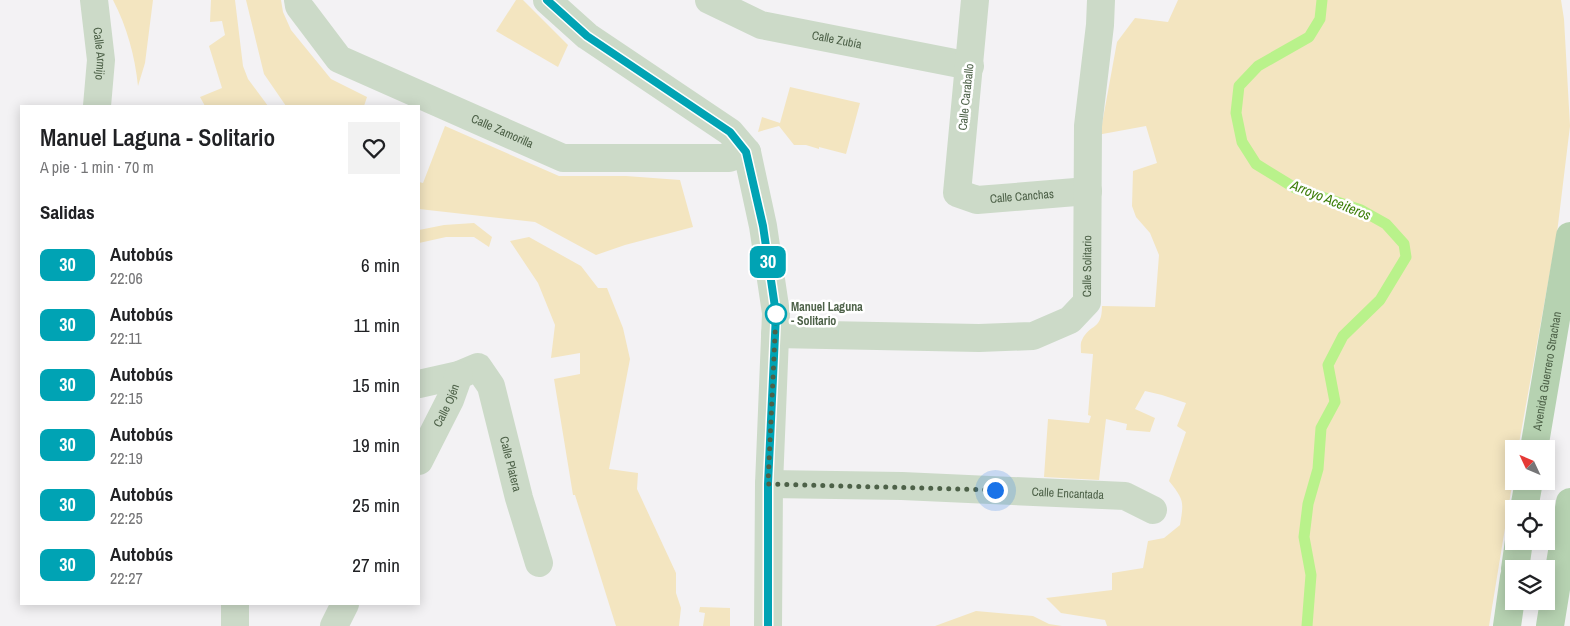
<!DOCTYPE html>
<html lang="es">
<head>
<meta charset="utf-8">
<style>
  :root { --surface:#fff; --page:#f2f2f2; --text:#202124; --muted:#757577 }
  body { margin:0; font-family:"Archivo Narrow",sans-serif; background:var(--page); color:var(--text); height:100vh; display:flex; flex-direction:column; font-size:19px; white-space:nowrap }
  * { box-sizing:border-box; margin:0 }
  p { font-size:16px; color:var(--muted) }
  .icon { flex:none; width:28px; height:28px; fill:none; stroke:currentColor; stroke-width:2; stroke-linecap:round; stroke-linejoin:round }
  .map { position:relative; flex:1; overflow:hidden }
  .sheet { position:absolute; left:20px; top:105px; width:400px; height:500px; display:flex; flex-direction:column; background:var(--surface); border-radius:0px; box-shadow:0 2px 12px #0003 }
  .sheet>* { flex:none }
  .badge { padding:0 10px; border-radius:8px; font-size:18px; line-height:32px }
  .needle { width:32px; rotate:314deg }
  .fabs { position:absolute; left:1505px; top:440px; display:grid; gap:10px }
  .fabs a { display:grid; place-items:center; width:50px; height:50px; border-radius:0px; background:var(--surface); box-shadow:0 2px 12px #0003; font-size:25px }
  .you { position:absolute; width:25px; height:25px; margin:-12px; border:4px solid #fff; border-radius:50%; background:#1a73e8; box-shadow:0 0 0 8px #1a73e833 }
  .map>.badge { position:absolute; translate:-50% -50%; box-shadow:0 0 0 2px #fff }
  h2 { padding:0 20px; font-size:19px; line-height:45px }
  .round { display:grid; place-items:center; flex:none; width:52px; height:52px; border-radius:0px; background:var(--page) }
  .summary { display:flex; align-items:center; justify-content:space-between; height:85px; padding:0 20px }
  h1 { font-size:24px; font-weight:600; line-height:38px }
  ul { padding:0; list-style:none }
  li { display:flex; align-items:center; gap:15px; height:60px; padding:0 20px }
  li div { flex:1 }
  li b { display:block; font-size:19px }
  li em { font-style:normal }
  li .badge { min-width:55px; font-weight:700; text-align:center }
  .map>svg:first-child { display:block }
  .green { fill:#f3e5c0 }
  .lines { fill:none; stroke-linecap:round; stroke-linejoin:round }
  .stream { stroke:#b9f28b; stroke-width:11 }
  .street { stroke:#ccdac8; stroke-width:28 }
  .primary { stroke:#b6d2b1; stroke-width:28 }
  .line-casing { stroke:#fff; stroke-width:11 }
  .line { stroke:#00a3b4; stroke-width:8 }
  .walk { stroke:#4d6148; stroke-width:5; stroke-dasharray:0 9 }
  .stop-dot { fill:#fff; stroke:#00a3b4; stroke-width:2.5 }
  .labels { text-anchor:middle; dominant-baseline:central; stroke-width:5; stroke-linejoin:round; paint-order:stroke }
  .street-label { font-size:12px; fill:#4d6148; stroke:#fff }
  .stop-label { font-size:12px; font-weight:bold; fill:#4d6148; stroke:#fff; text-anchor:start }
  .water-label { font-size:14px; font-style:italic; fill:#3d7e09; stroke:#fff }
</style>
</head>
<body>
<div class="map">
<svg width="1570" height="626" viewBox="0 0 1570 626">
  <rect width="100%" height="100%" fill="#f3f2f4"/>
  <g class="green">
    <path d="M 113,0 L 153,0 L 145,63 L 138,86 C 135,56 127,27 113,0 Z"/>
    <path d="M 211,0 L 235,0 L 243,66 L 248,79 L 268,106 L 205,106 L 200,97 L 222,88 L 209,46 L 225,35 L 222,21 L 210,22 Z"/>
    <path d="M 246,0 L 281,0 L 283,12 L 291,30 L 331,79 L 367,97 L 364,106 L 286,106 L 264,74 Z"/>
    <path d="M 516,0 L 523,0 L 568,45 L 558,67 L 496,31 Z"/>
    <path d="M 1178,0 L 1561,0 L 1564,19 L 1570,126 L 1557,233 L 1518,449 L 1514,449 L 1514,473 L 1489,626 L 1107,626 L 1105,620 L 1061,613 L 1046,598 L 1112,590 L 1112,573 L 1143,568 L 1148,541 L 1164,538 L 1180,525 C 1184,501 1184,500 1169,481 L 1186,432 L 1177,426 L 1186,403 L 1162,395 L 1145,391 L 1135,409 L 1155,418 L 1150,432 L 1126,430 L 1127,424 L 1106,419 L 1099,480 L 1044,477 L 1048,419 L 1089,423 L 1091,416 L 1088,415 L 1093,354 L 1081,353 C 1081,349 1080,343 1082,340 C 1090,323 1102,331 1102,306 L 1155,307 L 1159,255 L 1150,233 L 1136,217 L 1132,206 L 1133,171 L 1157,163 L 1146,126 L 1097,135 L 1102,124 L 1117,42 L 1135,18 L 1168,22 Z"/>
    <path d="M 790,87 L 860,103 L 846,154 L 819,147 L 819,149 L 806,145 L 794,145 L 779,126 L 758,132 L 762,117 L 780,123 Z"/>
    <path d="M 445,126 L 559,176 L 626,176 L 680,180 L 693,227 L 625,245 L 596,255 L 535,222 L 419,209 L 419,182 L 423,183 Z"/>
    <path d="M 474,223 L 492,237 L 489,247 L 474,237 L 446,237 L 419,243 L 419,230 L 444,225 Z"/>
    <path d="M 529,237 L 581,266 L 598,288 L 607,288 L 623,328 L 630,359 L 609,469 L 638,473 L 637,489 L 676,573 L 676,593 L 681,608 L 679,626 L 616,626 L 615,623 L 575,495 L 573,495 L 554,379 L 580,374 L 580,353 L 551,358 L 555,325 L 538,283 L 510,241 Z"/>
    <path d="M 700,607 L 730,608 L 730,626 L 703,626 L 705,613 L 699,612 Z"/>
    <path d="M 976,611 L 1033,616 L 1049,624 L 1062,626 L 935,626 Z"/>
  </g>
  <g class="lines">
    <path class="stream" d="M 1307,626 L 1311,575 L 1304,537 L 1308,504 L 1318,469 L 1321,428 L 1335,402 L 1328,365 L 1343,336 L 1380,300 L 1406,257 L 1404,244 L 1386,224 L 1361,210 L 1295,188 L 1256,164 L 1242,142 L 1236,113 L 1239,86 L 1258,66 L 1309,37 L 1320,19 L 1322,0"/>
    <g class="street">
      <path id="s1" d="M 94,0 L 101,60 L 97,106"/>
      <path id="s2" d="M 298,0 L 299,6 L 339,59 L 563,158 L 729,158 L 747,152"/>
      <path d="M 547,0 L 587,36 L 730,132 L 747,152 L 763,226 L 776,313 L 769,484 L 768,626"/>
      <path id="s3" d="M 709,0 L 761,25 L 970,66"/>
      <path id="s4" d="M 975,0 L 957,193 L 977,200 L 1088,191"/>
      <path id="s5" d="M 775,334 L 979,338 L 1033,336 L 1070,320 L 1087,302 L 1088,126 L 1100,25 L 1101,0"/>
      <path id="s6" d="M 419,384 L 459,375 L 478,367 L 491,386 L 519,498 L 539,563"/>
      <path id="s7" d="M 419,461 L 450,400 L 459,375"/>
      <path id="s8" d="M 769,484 L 902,486 L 1125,496 L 1153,510"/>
      <path d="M 235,626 L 235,604"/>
      <path d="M 334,626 L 345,604"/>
    </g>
    <g class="primary">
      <path id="s9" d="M 1534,449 L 1570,236"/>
      <path d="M 1524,509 L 1529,481"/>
      <path d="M 1515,569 L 1519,541"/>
      <path d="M 1507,626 L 1514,577"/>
      <path d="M 1550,626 L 1570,502"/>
    </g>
  </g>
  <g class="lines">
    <defs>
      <path id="line" d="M 547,0 L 587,36 L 730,132 L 746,152 L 763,226 L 776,314 L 768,484 L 768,626"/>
    </defs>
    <use href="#line" class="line-casing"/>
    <use href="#line" class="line"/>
    <path class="walk" d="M 776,314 L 768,484 L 995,490"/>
  </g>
  <circle class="stop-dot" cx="776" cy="314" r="10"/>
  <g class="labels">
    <g class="street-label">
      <text stroke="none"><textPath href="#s3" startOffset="135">Calle Zubía</textPath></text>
      <text stroke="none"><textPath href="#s1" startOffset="54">Calle Armijo</textPath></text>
      <text transform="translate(966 97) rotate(-84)">Calle Caraballo</text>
      <text stroke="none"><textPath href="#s2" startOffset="251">Calle Zamorilla</textPath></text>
      <text stroke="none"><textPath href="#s4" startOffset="260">Calle Canchas</textPath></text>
      <text stroke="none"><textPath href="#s5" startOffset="359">Calle Solitario</textPath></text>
      <text stroke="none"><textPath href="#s9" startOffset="79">Avenida Guerrero Strachan</textPath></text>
      <text stroke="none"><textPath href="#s7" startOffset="62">Calle Ojén</textPath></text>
      <text stroke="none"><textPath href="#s6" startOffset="165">Calle Platera</textPath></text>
      <text stroke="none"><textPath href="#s8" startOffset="299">Calle Encantada</textPath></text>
    </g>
    <g class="stop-label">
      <text x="791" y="307">Manuel Laguna<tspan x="791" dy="14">- Solitario</tspan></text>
    </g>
    <g class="water-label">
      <text transform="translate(1331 200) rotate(22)">Arroyo Aceiteros</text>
    </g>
  </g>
</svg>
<div class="fabs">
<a><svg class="needle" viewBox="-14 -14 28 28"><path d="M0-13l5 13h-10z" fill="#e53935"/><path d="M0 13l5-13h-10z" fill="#757577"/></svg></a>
<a><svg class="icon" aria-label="locate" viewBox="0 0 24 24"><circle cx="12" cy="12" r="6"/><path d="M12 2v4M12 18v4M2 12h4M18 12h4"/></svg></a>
<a><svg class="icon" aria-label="layers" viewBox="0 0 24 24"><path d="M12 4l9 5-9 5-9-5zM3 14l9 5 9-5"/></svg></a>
</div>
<div class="you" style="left:995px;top:490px"></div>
<b class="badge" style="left:768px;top:262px;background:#00a3b4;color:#fff">30</b>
<section class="sheet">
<div class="summary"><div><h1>Manuel Laguna - Solitario</h1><p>A pie · 1 min · 70 m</p></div><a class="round"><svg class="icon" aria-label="heart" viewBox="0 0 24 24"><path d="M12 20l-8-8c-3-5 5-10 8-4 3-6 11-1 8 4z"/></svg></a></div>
<h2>Salidas</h2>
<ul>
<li><span class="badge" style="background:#00a3b4;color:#fff">30</span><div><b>Autobús</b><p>22:06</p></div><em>6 min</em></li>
<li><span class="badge" style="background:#00a3b4;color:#fff">30</span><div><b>Autobús</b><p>22:11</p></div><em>11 min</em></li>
<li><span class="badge" style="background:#00a3b4;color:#fff">30</span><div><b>Autobús</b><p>22:15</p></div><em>15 min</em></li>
<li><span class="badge" style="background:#00a3b4;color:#fff">30</span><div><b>Autobús</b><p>22:19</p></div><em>19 min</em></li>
<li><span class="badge" style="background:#00a3b4;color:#fff">30</span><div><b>Autobús</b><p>22:25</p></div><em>25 min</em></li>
<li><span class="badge" style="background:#00a3b4;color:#fff">30</span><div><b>Autobús</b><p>22:27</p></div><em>27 min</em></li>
</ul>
</section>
</div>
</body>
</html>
